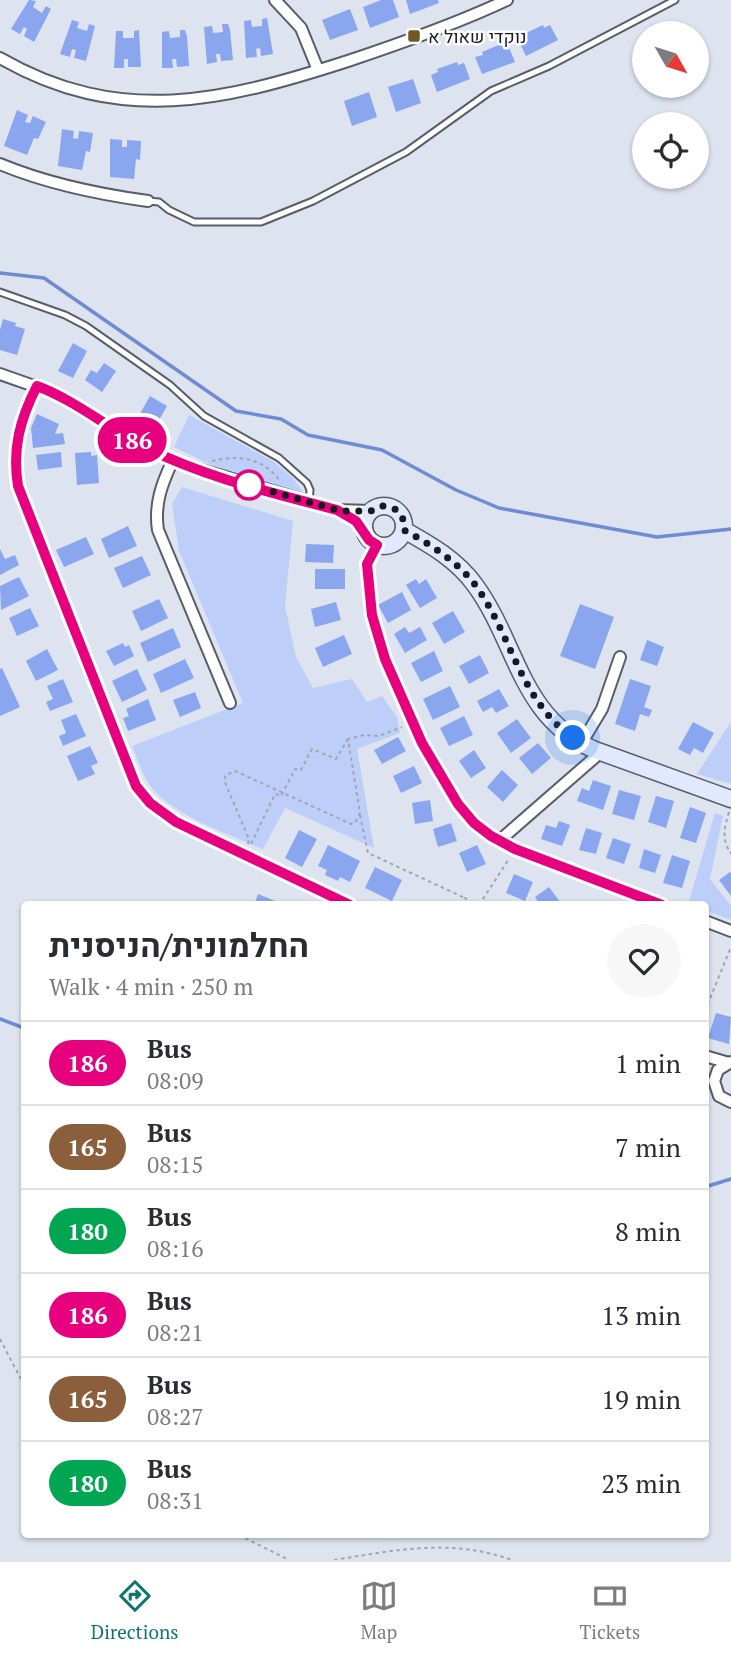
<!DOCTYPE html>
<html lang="en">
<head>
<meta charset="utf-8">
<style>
  :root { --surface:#fff; --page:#f7f7f7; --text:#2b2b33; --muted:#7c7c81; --line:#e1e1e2; --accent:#0f766e }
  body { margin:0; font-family:"PT Serif",Heebo,serif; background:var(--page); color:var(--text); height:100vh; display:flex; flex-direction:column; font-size:26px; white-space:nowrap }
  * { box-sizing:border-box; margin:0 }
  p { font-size:23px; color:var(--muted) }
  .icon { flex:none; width:38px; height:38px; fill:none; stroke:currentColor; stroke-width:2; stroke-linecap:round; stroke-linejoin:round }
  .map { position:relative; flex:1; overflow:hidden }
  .panel { position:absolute; left:21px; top:901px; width:688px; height:637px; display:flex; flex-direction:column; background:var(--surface); border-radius:7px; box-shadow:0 2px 5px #0004 }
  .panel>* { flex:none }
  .badge { padding:0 14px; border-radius:23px; font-size:24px; line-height:46px }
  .needle { width:46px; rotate:129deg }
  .fabs { position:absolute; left:632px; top:21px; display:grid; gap:14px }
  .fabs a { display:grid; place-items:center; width:77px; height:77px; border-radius:50%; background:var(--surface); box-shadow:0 2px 5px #0004; font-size:35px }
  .you { position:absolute; width:35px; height:35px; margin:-18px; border:5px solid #fff; border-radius:50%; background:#1a73e8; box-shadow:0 0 0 10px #1a73e833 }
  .map>.badge { position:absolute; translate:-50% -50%; box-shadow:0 0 0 4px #fff }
  .round { display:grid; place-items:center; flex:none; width:74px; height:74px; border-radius:37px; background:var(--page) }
  .overview { display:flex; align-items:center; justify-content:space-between; height:119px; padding:0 28px }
  h1 { font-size:33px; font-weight:700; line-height:52px }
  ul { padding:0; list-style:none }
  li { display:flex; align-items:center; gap:21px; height:84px; padding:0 28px; border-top:2px solid var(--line) }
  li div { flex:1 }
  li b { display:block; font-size:26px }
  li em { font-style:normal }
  li .badge { min-width:77px; font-weight:700; text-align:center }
  .dock { display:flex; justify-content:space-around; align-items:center; height:98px; border-top:2px solid var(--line); background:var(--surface); font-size:19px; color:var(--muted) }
  .dock a { display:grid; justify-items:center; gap:4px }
  .dock .active { color:var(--accent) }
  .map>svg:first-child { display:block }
  .green { fill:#bdcff8 }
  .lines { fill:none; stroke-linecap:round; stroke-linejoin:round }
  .stream { stroke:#6f8bd1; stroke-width:3.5 }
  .building { fill:#89a6ef }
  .lane-casing { stroke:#595d68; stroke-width:9 }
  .street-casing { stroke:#595d68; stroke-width:14 }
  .secondary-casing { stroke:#595d68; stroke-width:19 }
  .path { stroke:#a1a5af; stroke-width:2; stroke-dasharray:3.5 3.5; stroke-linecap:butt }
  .lane { stroke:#fff; stroke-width:5 }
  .street { stroke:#fff; stroke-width:10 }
  .secondary { stroke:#e0e9fe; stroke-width:16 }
  .line-casing { stroke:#fff; stroke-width:16 }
  .line { stroke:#e6007e; stroke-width:10 }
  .walk { stroke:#191a1f; stroke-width:7; stroke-dasharray:0 12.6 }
  .poi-dot { fill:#6d5928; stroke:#fff; stroke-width:2.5 }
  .stop-dot { fill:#fff; stroke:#e6007e; stroke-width:3.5 }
  .labels { text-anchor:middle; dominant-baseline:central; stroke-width:5; stroke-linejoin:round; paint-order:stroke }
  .poi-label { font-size:18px; fill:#191a1f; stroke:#fff; text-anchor:start }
</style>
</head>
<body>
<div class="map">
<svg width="731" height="1560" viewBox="0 0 731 1560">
  <rect width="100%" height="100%" fill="#dde3ef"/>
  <g class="green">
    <path d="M 189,415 L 274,462 L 293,478 L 303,492 C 260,488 212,466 174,447 Z"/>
    <path d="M 182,487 L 293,521 L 285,606 L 296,657 L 313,688 L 352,679 L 367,702 L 382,696 L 397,717 L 400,733 L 357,749 L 374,848 L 285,808 L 263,849 C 229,834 167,814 147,781 C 141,770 137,758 132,746 L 243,703 L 179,551 L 172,504 Z"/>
    <path d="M 731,722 L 731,784 L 697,774 Z"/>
    <path d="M 715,813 L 723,816 L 710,879 L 731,906 L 731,920 L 705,910 L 705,905 L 688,904 Z"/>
  </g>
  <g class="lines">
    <g class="stream">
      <path d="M 0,273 L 44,278 L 236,411 L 281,419 L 308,435 L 382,450 L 456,490 L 499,508 L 657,537 L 731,529"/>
      <path d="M 0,1019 L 24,1028"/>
      <path d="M 705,1187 L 731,1179"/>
    </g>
  </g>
  <g class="building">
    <path d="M 29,0 L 36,1 L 33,7 L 42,13 L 46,6 L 51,9 L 34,42 L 24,36 L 27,29 L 24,27 L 20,34 L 11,29 Z"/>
    <path d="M 381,0 L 393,0 L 399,17 L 370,28 L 363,7 Z"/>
    <path d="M 406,0 L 438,0 L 439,3 L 410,14 Z"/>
    <path d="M 350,9 L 358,30 L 330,40 L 322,20 Z"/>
    <path d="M 267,18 L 273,54 L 261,56 L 260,48 L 256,49 L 257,57 L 246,58 L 244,21 L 251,20 L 252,27 L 262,26 L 262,19 Z"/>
    <path d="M 72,20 L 79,22 L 77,28 L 87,31 L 89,24 L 95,26 L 86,61 L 74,58 L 76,50 L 72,49 L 70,57 L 60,54 Z"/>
    <path d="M 222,24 L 228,24 L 230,30 L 233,60 L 221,61 L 220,54 L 216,54 L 217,62 L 207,64 L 204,27 L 212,26 L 213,33 L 223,32 Z"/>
    <path d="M 543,25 L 544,28 L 550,25 L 558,40 L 526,56 L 518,40 L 525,36 L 524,34 Z"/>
    <path d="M 139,30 L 141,67 L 128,67 L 128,59 L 124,59 L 124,68 L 114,68 L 116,31 L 123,31 L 123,38 L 134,38 L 134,31 Z"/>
    <path d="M 180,30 L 185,30 L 187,36 L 189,66 L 177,67 L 176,59 L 172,59 L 173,68 L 162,68 L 162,32 L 169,31 L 170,38 L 180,37 Z"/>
    <path d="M 501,44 L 503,48 L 508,45 L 515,62 L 482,74 L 475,57 L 483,55 L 482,52 Z"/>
    <path d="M 457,62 L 458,65 L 464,63 L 470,79 L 437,92 L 431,75 L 438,72 L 437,69 Z"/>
    <path d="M 413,79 L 421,103 L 396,112 L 388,87 Z"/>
    <path d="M 369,92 L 377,117 L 352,126 L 344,101 Z"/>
    <path d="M 17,110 L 28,115 L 25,122 L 30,123 L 33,116 L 46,122 L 38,139 L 34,138 L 27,155 L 4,146 Z"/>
    <path d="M 62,129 L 74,131 L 73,138 L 78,139 L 79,131 L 93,133 L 90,152 L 86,151 L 82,170 L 58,166 Z"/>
    <path d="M 110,139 L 122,140 L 122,147 L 127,147 L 127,140 L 141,141 L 140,160 L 136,159 L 134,179 L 110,177 Z"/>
    <path d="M 3,319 L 16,323 L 15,326 L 25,329 L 17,355 L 0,350 L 0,330 Z"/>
    <path d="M 73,343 L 87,351 L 73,378 L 58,371 Z"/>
    <path d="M 104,363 L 116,371 L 102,392 L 85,380 L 91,370 L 97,373 Z"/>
    <path d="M 150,396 L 167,406 L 154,429 L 137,419 Z"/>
    <path d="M 37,414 L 59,424 L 55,434 L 63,433 L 65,444 L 33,448 L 31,428 Z"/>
    <path d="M 61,452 L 62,467 L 38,470 L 36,455 Z"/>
    <path d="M 91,452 L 91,456 L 97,455 L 99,483 L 77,485 L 75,453 Z"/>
    <path d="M 128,526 L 137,546 L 109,558 L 101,539 Z"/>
    <path d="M 86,537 L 94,554 L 64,567 L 56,550 Z"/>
    <path d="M 306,544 L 334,545 L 333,563 L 305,562 Z"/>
    <path d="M 0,549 L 5,559 L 15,555 L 19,565 L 0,575 Z"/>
    <path d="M 142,556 L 151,575 L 123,588 L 114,568 Z"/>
    <rect x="315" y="569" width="30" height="20"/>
    <path d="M 19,577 L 29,596 L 1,610 L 0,586 Z"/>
    <path d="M 416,579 L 419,584 L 426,579 L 437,598 L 420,608 L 406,585 Z"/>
    <path d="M 402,592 L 411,610 L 388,623 L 378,605 Z"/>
    <path d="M 159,599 L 168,618 L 141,631 L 132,611 Z"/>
    <path d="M 336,602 L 341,620 L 315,627 L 311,609 Z"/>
    <path d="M 580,604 L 614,617 L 595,669 L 560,656 Z"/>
    <path d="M 30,608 L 39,626 L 17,636 L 9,618 Z"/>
    <path d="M 453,611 L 465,632 L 444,644 L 432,623 Z"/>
    <path d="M 405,627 L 409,633 L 420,627 L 427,640 L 405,653 L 394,634 Z"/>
    <path d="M 173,628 L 181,647 L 148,662 L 140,643 Z"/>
    <path d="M 344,635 L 352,654 L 323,667 L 315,648 Z"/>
    <path d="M 647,640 L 664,647 L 657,666 L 640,660 Z"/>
    <path d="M 123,643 L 125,647 L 129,645 L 134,656 L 114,666 L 106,651 Z"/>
    <path d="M 47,649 L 58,670 L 36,681 L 26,661 Z"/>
    <path d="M 434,651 L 443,671 L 421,682 L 411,663 Z"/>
    <path d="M 480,655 L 489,673 L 469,684 L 459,666 Z"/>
    <path d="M 185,659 L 194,678 L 161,693 L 153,674 Z"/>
    <path d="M 2,668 L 20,707 L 0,716 L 0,669 Z"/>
    <path d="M 137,669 L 147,690 L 122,702 L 112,681 Z"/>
    <path d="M 63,679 L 73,702 L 50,711 L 46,702 L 53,699 L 47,686 Z"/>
    <path d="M 630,679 L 651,686 L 644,707 L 652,710 L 649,717 L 640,714 L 635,731 L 615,724 Z"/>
    <path d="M 450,686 L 460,707 L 433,720 L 423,699 Z"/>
    <path d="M 499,689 L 509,706 L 496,713 L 492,707 L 483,712 L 477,701 Z"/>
    <path d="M 195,692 L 201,708 L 180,717 L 173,700 Z"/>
    <path d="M 148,699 L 156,720 L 128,731 L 123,718 L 129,716 L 126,709 Z"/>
    <path d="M 76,714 L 86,736 L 63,746 L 59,736 L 66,733 L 61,720 Z"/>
    <path d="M 464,716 L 473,735 L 449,746 L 440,728 Z"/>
    <path d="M 517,719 L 531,738 L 511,753 L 497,733 Z"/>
    <path d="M 693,722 L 714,733 L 703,753 L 694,748 L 690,755 L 678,749 Z"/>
    <path d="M 398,737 L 406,751 L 382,764 L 374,750 Z"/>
    <path d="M 538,743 L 551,758 L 532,774 L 519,758 Z"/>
    <path d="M 90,746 L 98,763 L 91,766 L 95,774 L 78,781 L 67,756 Z"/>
    <path d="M 474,750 L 486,768 L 471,778 L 459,761 Z"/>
    <path d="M 414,766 L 422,783 L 401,793 L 393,776 Z"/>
    <path d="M 502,770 L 518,785 L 503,802 L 487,787 Z"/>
    <path d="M 593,780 L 611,786 L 603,810 L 577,801 L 582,788 L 589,791 Z"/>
    <path d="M 619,790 L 641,796 L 634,820 L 612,814 Z"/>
    <path d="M 656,796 L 674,801 L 666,828 L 648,822 Z"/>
    <path d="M 430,800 L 433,821 L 415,824 L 412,803 Z"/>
    <path d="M 690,807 L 706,813 L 696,843 L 680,838 Z"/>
    <path d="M 559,821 L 570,825 L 562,846 L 541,839 L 546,825 L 556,828 Z"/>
    <path d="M 451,823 L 457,841 L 438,847 L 433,829 Z"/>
    <path d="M 586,828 L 602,833 L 596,854 L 579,850 Z"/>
    <path d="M 299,830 L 317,839 L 302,867 L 285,858 Z"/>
    <path d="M 613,838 L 631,844 L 624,864 L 606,858 Z"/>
    <path d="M 328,845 L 360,861 L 350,882 L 340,877 L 338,881 L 325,875 L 327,870 L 318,866 Z"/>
    <path d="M 477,845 L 486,864 L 467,872 L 459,853 Z"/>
    <path d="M 644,849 L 661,855 L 655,873 L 639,868 Z"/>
    <path d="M 672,855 L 690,861 L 682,888 L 663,883 Z"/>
    <path d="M 375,867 L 402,880 L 392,901 L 365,888 Z"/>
    <path d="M 730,872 L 731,873 L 731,896 L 719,880 Z"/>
    <path d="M 514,874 L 533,882 L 525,901 L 506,893 Z"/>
    <path d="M 549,887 L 561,903 L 558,905 L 540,905 L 535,897 Z"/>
    <path d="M 258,894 L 285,905 L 254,905 Z"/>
    <path d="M 716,1013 L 731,1017 L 729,1044 L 708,1038 Z"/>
  </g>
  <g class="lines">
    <defs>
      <g id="lane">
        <path d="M 148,201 L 159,202 L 169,210 L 194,222 L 261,222 L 313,201 L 406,152 L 491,91 L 549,66 L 675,0"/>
        <path d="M 0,292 L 65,315 L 86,326 L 170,385 L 204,416 L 279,458 L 307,483 L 310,490 L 309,502"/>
      </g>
      <g id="street">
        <path d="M 275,0 L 301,28 L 318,70"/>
        <path d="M 0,58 C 120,127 224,101 348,61 C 402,43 456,24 507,0"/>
        <path d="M 0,164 C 48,184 97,194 148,201"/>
        <path d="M 0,374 L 54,393 L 142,446 L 185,465 L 337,510 L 371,511"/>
        <path d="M 37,385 C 20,419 12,449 18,486 L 136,786 L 150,803 L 176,822 L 350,905"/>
        <path d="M 173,460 C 162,483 154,504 158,530 L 230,703"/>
        <path d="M 342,513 L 359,524 L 365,534"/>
        <path d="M 377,545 L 367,564 L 372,615 L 385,659 L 422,743 L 458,804 L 474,823 L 491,836 L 515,849 L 662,905"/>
        <path d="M 581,744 L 602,709 L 620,657"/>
        <path d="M 499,841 L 601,752"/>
        <path d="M 705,921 L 731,931"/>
        <path d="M 705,1056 L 729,1063"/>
        <path d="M 731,1062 L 718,1070 L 714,1081 L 719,1096 L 731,1102"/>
      </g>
      <g id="secondary">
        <circle cx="384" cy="526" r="20"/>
        <path d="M 404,530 C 431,545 457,560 475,585 C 518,644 520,718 595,750 L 731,799"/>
      </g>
    </defs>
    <use href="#lane" class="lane-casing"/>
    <use href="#street" class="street-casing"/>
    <use href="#secondary" class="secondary-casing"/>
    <g class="path">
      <path d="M 212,461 C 236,455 263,457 279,480"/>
      <path d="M 729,812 C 724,829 721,838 731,854"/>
      <path d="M 360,815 L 368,853 L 465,898"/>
      <path d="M 248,844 L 249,839 L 224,780 L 226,775 L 235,771 L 351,824 L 355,823 L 360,813 L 348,739 L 364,735 L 379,736 L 402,727"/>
      <path d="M 251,844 L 275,794 L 281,796 L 295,769 L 301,770 L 312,749 L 336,759 L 348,739"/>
      <path d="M 461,905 L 465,898 L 475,905"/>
      <path d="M 479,905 L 509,859"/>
      <path d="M 705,1011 L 731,947"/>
      <path d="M 0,1339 L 24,1385"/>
      <path d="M 239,1535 L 289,1560"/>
      <path d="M 334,1560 C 397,1550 450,1538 512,1560"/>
    </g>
    <use href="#lane" class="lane"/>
    <use href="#street" class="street"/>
    <use href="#secondary" class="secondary"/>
  </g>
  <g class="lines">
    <defs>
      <path id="line" d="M 350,905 L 176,822 L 150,803 L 136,786 L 18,486 C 12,449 20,419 37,386 C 77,401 110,430 149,449 C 207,478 274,493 337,510 L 356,521 L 369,540 L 377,545 L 367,564 L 372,615 L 385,659 L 422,743 L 458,804 L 474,823 L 491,836 L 515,849 L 662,905"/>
    </defs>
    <use href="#line" class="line-casing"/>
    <use href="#line" class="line"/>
    <path class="walk" d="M 249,485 L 341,511 L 371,511 L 382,506 C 397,506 405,515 404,530 C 431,545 457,561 476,586 C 512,636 520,700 573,738"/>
  </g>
  <rect class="poi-dot" x="407" y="29" width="14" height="14" rx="3.5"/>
  <circle class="stop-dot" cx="249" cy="485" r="14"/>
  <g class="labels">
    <g class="poi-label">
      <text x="428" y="36">נוקדי שאול א</text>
    </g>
  </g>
</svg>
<div class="fabs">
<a><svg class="needle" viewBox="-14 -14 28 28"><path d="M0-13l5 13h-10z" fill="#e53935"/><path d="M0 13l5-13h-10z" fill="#7c7c81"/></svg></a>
<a><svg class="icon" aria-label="locate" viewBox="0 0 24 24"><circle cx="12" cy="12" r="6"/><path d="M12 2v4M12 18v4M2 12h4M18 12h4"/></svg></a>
</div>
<div class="you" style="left:573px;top:738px"></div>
<b class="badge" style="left:132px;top:440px;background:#e6007e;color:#fff">186</b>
<section class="panel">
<div class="overview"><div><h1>החלמונית/הניסנית</h1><p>Walk · 4 min · 250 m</p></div><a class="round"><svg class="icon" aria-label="heart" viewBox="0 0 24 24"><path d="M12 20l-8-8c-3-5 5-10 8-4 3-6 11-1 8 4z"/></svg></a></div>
<ul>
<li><span class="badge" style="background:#e6007e;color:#fff">186</span><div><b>Bus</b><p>08:09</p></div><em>1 min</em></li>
<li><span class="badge" style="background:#8b5e3c;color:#fff">165</span><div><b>Bus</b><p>08:15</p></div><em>7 min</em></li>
<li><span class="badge" style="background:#00a651;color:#fff">180</span><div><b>Bus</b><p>08:16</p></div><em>8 min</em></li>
<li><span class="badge" style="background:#e6007e;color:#fff">186</span><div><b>Bus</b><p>08:21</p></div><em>13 min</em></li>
<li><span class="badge" style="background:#8b5e3c;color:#fff">165</span><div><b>Bus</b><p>08:27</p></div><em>19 min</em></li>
<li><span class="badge" style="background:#00a651;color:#fff">180</span><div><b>Bus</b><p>08:31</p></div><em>23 min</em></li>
</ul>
</section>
</div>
<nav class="dock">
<a class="active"><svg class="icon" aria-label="directions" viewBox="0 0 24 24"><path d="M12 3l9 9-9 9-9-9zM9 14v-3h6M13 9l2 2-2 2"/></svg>Directions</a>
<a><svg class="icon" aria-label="map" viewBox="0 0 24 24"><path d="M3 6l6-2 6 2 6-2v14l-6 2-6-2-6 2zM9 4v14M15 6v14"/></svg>Map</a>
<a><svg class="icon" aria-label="tickets" viewBox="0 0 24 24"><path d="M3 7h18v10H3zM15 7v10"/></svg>Tickets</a>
</nav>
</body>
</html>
